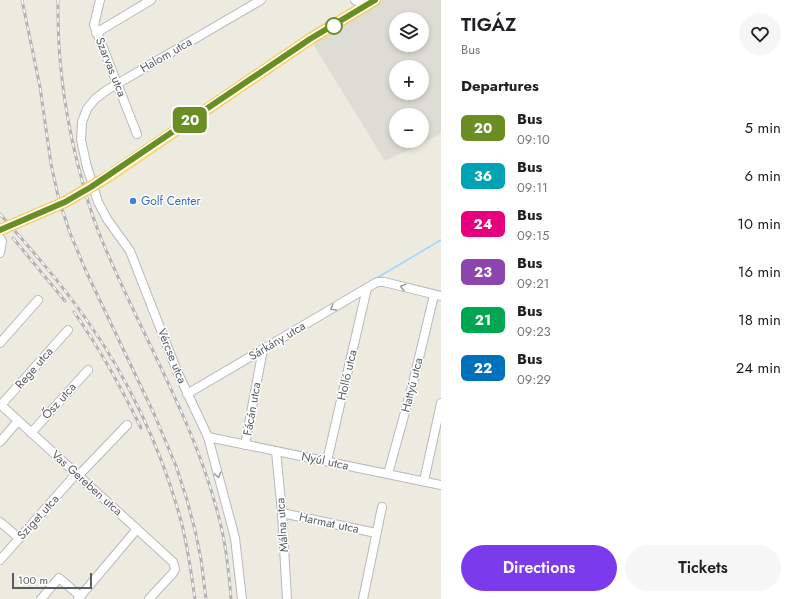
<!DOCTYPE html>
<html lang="en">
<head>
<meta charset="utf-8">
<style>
  :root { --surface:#fff; --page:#f6f6f6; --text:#202124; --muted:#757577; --accent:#7c3aed }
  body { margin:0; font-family:Jost,sans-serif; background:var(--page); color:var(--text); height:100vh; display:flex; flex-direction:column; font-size:15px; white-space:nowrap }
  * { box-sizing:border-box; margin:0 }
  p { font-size:13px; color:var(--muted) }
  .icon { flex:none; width:22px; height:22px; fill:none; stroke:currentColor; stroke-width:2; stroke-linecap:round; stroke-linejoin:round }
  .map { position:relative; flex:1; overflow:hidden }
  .sheet { display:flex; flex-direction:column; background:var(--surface); width:360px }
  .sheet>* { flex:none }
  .badge { padding:0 8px; border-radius:6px; font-size:14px; line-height:26px }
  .tools { position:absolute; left:389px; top:12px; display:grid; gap:8px }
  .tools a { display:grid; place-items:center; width:40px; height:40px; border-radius:50%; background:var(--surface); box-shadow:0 2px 6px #0003; font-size:20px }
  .scale { position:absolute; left:12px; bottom:10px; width:80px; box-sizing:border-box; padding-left:4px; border:2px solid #595d62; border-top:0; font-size:11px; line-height:14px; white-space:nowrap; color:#595d62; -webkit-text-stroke:3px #fff; paint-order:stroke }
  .map>.badge { position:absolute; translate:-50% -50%; box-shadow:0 0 0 2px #fff }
  h2 { padding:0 20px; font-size:15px; line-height:36px }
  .round { display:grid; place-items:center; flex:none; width:42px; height:42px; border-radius:21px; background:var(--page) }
  .summary { display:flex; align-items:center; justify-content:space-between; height:68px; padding:0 20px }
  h1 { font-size:19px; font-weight:600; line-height:30px }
  .button { display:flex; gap:8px; margin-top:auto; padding:8px 20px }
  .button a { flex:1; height:46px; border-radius:24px; background:var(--accent); color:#fff; font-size:16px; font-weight:600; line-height:46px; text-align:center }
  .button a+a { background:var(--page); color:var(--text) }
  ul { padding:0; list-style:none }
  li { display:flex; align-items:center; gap:12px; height:48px; padding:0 20px }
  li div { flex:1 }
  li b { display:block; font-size:15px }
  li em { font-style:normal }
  li .badge { min-width:44px; font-weight:700; text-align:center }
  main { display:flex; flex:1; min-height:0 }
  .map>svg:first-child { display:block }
  .industrial { fill:#dddcd5; fill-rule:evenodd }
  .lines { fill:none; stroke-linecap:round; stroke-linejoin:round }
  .stream { stroke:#9fd6ff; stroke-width:1.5 }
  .minor-casing { stroke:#b6b9be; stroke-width:10 }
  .major-casing { stroke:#f9c74d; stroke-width:12 }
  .minor { stroke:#fff; stroke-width:8 }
  .major { stroke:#ffefa4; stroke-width:10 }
  .rail-casing { stroke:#b2b3b3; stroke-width:3 }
  .rail { stroke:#fff; stroke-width:1.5; stroke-dasharray:4.5; stroke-linecap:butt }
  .major-bridge-casing { stroke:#f9c74d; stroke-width:12; stroke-linecap:butt }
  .major-bridge { stroke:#ffefa4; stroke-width:10 }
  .oneway { stroke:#9b9ea1 }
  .line-casing { stroke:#fff; stroke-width:9 }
  .line { stroke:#6b8e23; stroke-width:6 }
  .stop-dot { fill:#fff; stroke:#6b8e23; stroke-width:2 }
  .shop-dot { fill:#3f7fe0; stroke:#fff; stroke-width:1.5 }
  .labels { text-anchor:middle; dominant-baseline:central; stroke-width:3; stroke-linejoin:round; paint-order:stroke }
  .street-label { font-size:12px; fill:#595d62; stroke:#fff }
  .shop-label { font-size:12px; fill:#366cbe; stroke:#fff; text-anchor:start }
</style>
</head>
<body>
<main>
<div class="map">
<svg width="441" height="599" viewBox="0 0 441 599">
  <rect width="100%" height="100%" fill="#edeae0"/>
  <path class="industrial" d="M 376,0 L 441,0 L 441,134 L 385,161 L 310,39 ZM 396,19 L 422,19 L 422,45 L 396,45 ZM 396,67 L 422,67 L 422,93 L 396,93 ZM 396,115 L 422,115 L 422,141 L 396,141 Z"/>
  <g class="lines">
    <path class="stream" d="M 375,279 L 441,240"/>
    <defs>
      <g id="minor">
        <path d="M 100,0 L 94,25 L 137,134"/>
        <path d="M 355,0 L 366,6"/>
        <path d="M 96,33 L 151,0"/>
        <path d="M 0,238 L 2,241 L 0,253"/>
        <path d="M 0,343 L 38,300"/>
        <path d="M 187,394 L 377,282 L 384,282 L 441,296"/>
        <path d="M 0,404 L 173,562 L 175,569 L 173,573 L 149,599"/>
        <path d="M 1,405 L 68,330"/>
        <path d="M 31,433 L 88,370"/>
        <path d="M 208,437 L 441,485"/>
        <path d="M 0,442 L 18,421"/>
        <path d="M 245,445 L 263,349"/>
        <path d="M 276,451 L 282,513 L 287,599"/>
        <path d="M 327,461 L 367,288"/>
        <path d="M 388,474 L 413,383 L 434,295"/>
        <path d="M 78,476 L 127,425"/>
        <path d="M 424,481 L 441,403"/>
        <path d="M 282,513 L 376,533"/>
        <path d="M 0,522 L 19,538"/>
        <path d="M 0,560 L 76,474"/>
        <path d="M 41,599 L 59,578 L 80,596"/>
        <path d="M 78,599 L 137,529"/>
        <path d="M 242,599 L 235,538 L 208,437 L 177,371 L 130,251 L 107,219 L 98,202 L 87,167 L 81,140 L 82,122 L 87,109 L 95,99 L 107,90 L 261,0"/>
        <path d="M 363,599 L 382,507"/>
      </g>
      <path id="major" d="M 109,176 L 310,39 L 375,0"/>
    </defs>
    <use href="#minor" class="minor-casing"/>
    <use href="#major" class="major-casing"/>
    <use href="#minor" class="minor"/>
    <use href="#major" class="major"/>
    <defs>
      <g id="rail">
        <path d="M 22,0 L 40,87 L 51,164 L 59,200 L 70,233 L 85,269 L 155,416 L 176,466 L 187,500 L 195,530 L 201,559 L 206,599"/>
        <path d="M 58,0 C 57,63 66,124 83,184 C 88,202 94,221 101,238 C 139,331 195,421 219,518 C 226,544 229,572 231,599"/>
        <path d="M 0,214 C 30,248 60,282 86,319 C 128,377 163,453 181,521 C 188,547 191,573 195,599"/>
        <path d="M 13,238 L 65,301"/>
        <path d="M 74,312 C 100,349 121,387 141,428"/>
      </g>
    </defs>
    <use href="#rail" class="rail-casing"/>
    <use href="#rail" class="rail"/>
    <defs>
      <path id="major-bridge" d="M 0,230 L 65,202 L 109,176"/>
    </defs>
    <use href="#major-bridge" class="major-bridge-casing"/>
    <use href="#major-bridge" class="major-bridge"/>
  </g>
  <defs><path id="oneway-chevron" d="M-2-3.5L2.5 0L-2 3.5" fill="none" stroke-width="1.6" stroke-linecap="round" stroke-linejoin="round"/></defs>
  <g class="oneway">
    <use href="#oneway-chevron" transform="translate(403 287) rotate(-165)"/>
    <use href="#oneway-chevron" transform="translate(333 308) rotate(149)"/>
    <use href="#oneway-chevron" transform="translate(218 475) rotate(75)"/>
  </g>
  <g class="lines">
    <defs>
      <path id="line" d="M 0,230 L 65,202 L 91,187 L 310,39 L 375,0"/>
    </defs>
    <use href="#line" class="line-casing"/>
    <use href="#line" class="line"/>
  </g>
  <circle class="stop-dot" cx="334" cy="26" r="8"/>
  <circle class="shop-dot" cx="133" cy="201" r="4"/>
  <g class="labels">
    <g class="street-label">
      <text transform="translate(166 55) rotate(-30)">Halom utca</text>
      <text transform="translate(111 67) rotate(68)">Szarvas utca</text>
      <text transform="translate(277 341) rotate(-31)">Sárkány utca</text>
      <text transform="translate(172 356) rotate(68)">Vércse utca</text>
      <text transform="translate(34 368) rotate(-49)">Rege utca</text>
      <text transform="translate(347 375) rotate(-77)">Holló utca</text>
      <text transform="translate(412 385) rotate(-76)">Hattyú utca</text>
      <text transform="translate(59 401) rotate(-48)">Ősz utca</text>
      <text transform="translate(252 409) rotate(-80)">Fácán utca</text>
      <text transform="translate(325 461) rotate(12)">Nyúl utca</text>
      <text transform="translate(87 483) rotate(42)">Vas Gereben utca</text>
      <text transform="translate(38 517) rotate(-48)">Sziget utca</text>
      <text transform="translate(329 523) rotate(12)">Harmat utca</text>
      <text transform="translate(282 525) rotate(-94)">Málna utca</text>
    </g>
    <g class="shop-label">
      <text x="141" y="201">Golf Center</text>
    </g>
  </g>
</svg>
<div class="tools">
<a><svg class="icon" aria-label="layers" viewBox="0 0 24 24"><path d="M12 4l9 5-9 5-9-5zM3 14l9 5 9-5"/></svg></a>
<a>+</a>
<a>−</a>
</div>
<div class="scale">100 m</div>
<b class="badge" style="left:190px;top:120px;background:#6b8e23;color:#fff">20</b>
</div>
<section class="sheet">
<div class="summary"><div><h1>TIGÁZ</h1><p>Bus</p></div><a class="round"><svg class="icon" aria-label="heart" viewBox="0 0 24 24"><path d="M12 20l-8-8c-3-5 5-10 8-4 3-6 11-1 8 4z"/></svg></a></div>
<h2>Departures</h2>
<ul>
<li><span class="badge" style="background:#6b8e23;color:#fff">20</span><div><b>Bus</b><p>09:10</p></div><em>5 min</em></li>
<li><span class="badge" style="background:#00a3b4;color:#fff">36</span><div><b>Bus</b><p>09:11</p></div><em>6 min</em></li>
<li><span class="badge" style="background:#e6007e;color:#fff">24</span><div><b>Bus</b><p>09:15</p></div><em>10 min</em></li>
<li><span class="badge" style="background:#8e44ad;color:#fff">23</span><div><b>Bus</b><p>09:21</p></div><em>16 min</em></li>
<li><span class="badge" style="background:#00a651;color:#fff">21</span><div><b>Bus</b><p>09:23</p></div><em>18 min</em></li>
<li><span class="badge" style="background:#0072bc;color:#fff">22</span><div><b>Bus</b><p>09:29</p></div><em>24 min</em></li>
</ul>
<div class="button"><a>Directions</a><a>Tickets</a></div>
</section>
</main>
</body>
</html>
